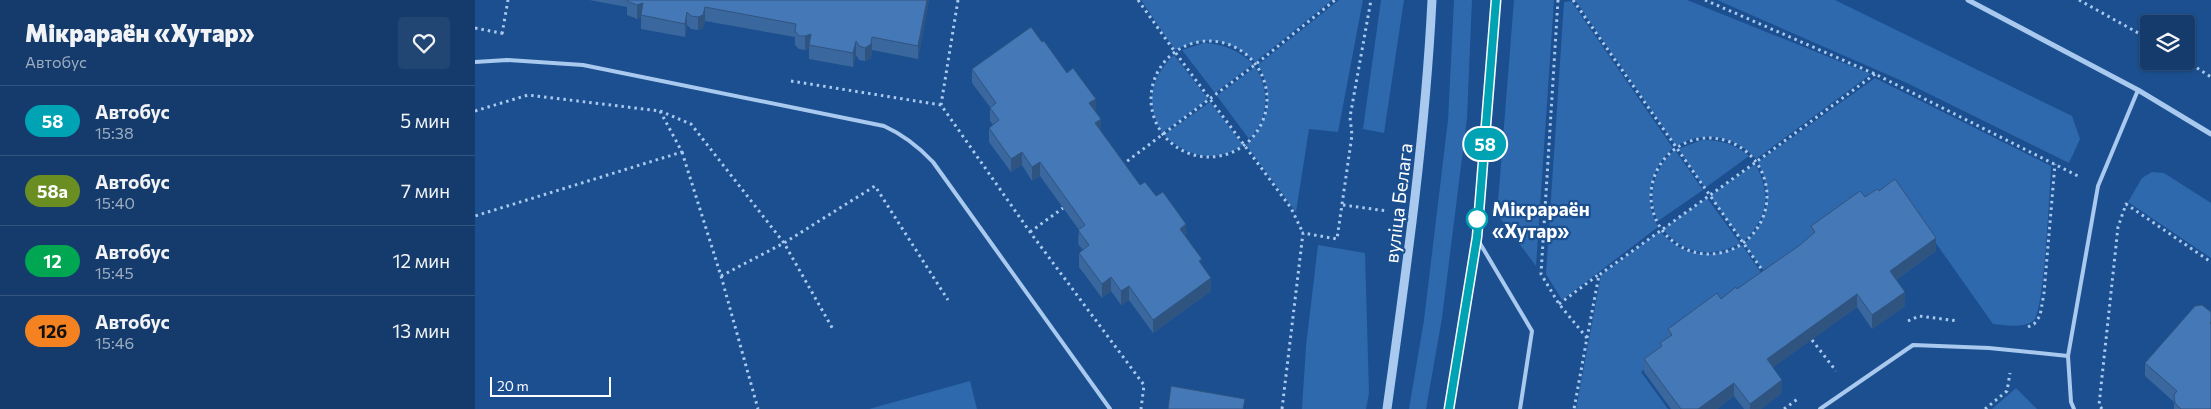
<!DOCTYPE html>
<html lang="ru">
<head>
<meta charset="utf-8">
<style>
  :root { --surface:#143b6b; --page:#214673; --text:#f1f3f6; --muted:#9dadc1; --line:#33557e }
  body { margin:0; font-family:Commissioner,sans-serif; background:var(--page); color:var(--text); height:100vh; display:flex; flex-direction:column; font-size:19px; white-space:nowrap }
  * { box-sizing:border-box; margin:0 }
  p { font-size:16px; color:var(--muted) }
  .icon { flex:none; width:28px; height:28px; fill:none; stroke:currentColor; stroke-width:2; stroke-linecap:round; stroke-linejoin:round }
  .map { position:relative; flex:1; overflow:hidden }
  .sheet { display:flex; flex-direction:column; background:var(--surface); width:475px }
  .sheet>* { flex:none }
  .badge { padding:0 10px; border-radius:16px; font-size:18px; line-height:32px }
  .tools { position:absolute; left:1665px; top:15px; display:grid; gap:10px }
  .tools a { display:grid; place-items:center; width:55px; height:55px; border-radius:5px; background:var(--surface); box-shadow:0 1px 4px #0004,0 0 0 1px var(--line); font-size:25px }
  .scale { position:absolute; left:15px; bottom:12px; width:121px; box-sizing:border-box; padding-left:5px; border:2px solid #fff; border-top:0; font-size:14px; line-height:18px; white-space:nowrap; color:#fff; -webkit-text-stroke:4px #1b4f8f; paint-order:stroke }
  .map>.badge { position:absolute; translate:-50% -50%; box-shadow:0 0 0 2px #fff }
  .round { display:grid; place-items:center; flex:none; width:52px; height:52px; border-radius:5px; background:var(--page) }
  .summary { display:flex; align-items:center; justify-content:space-between; height:85px; padding:0 25px }
  h1 { font-size:24px; font-weight:800; line-height:38px }
  ul { padding:0; list-style:none }
  li { display:flex; align-items:center; gap:15px; height:70px; padding:0 25px; border-top:1px solid var(--line) }
  li div { flex:1 }
  li b { display:block; font-size:19px }
  li em { font-style:normal }
  li .badge { min-width:55px; font-weight:700; text-align:center }
  main { display:flex; flex:1; min-height:0 }
  .map>svg:first-child { display:block }
  .green { fill:#2e69ad }
  .lines { fill:none; stroke-linecap:round; stroke-linejoin:round }
  .path { stroke:#a9c9ee; stroke-width:3; stroke-dasharray:2.5 4; stroke-linecap:butt }
  .service { stroke:#a9c9ee; stroke-width:4 }
  .minor { stroke:#a9c9ee; stroke-width:5 }
  .tertiary { stroke:#a9c9ee; stroke-width:9 }
  .wall { fill:#3a679d }
  .shaded-wall { fill:#305480 }
  .building { fill:#4478b7; stroke:#305480 }
  .line-casing { stroke:#fff; stroke-width:11 }
  .line { stroke:#00a3b4; stroke-width:8 }
  .stop-dot { fill:#fff; stroke:#00a3b4; stroke-width:2.5 }
  .labels { text-anchor:middle; dominant-baseline:central; stroke-width:4.5; stroke-linejoin:round; paint-order:stroke }
  .street-label { font-size:19px; fill:#fff; stroke:#1b4f8f }
  .stop-label { font-size:19px; font-weight:bold; fill:#fff; stroke:#1b4f8f; text-anchor:start }
</style>
</head>
<body>
<main>
<section class="sheet">
<div class="summary"><div><h1>Мікрараён «Хутар»</h1><p>Автобус</p></div><a class="round"><svg class="icon" aria-label="heart" viewBox="0 0 24 24"><path d="M12 20l-8-8c-3-5 5-10 8-4 3-6 11-1 8 4z"/></svg></a></div>
<ul>
<li><span class="badge" style="background:#00a3b4;color:#fff">58</span><div><b>Автобус</b><p>15:38</p></div><em>5 мин</em></li>
<li><span class="badge" style="background:#6b8e23;color:#fff">58а</span><div><b>Автобус</b><p>15:40</p></div><em>7 мин</em></li>
<li><span class="badge" style="background:#00a651;color:#fff">12</span><div><b>Автобус</b><p>15:45</p></div><em>12 мин</em></li>
<li><span class="badge" style="background:#f58220;color:#111">12б</span><div><b>Автобус</b><p>15:46</p></div><em>13 мин</em></li>
</ul>
</section>
<div class="map">
<svg width="1736" height="409" viewBox="0 0 1736 409">
  <rect width="100%" height="100%" fill="#1b4f8f"/>
  <g class="green">
    <path d="M 666,0 L 857,0 L 780,62 C 754,38 732,35 700,50 Z"/>
    <path d="M 864,0 L 888,0 L 863,132 L 834,129 L 821,212 L 771,145 C 794,123 799,92 783,65 Z"/>
    <path d="M 906,0 L 929,0 L 909,133 L 888,129 Z"/>
    <path d="M 979,0 L 997,0 L 992,118 L 967,318 L 951,409 L 934,409 L 949,320 L 973,120 Z"/>
    <path d="M 1039,0 L 1079,0 L 1061,266 L 1022,214 Z"/>
    <path d="M 1100,0 L 1212,0 L 1396,74 L 1281,159 C 1260,135 1228,130 1201,146 Z"/>
    <path d="M 1242,0 L 1360,0 L 1597,116 L 1605,139 L 1594,163 L 1434,84 Z"/>
    <path d="M 1096,1 L 1198,148 C 1175,168 1168,200 1183,227 L 1087,300 L 1071,274 L 1089,2 Z"/>
    <path d="M 729,43 C 749,44 763,50 778,64 L 740,93 L 707,50 Z"/>
    <path d="M 699,55 L 733,99 L 687,133 C 670,103 675,78 699,55 Z"/>
    <path d="M 780,67 C 795,88 794,121 774,139 L 742,96 Z"/>
    <path d="M 1400,78 L 1576,166 C 1575,188 1569,311 1559,320 C 1549,329 1530,325 1518,324 L 1422,188 L 1294,278 L 1269,244 C 1295,219 1298,194 1283,162 Z"/>
    <path d="M 735,102 L 768,145 C 740,164 712,157 689,135 Z"/>
    <path d="M 1227,140 C 1246,140 1260,144 1274,156 L 1230,188 L 1203,149 Z"/>
    <path d="M 1200,150 L 1228,190 L 1183,221 C 1171,196 1179,167 1200,150 Z"/>
    <path d="M 1280,164 C 1297,194 1293,218 1268,242 L 1235,196 Z"/>
    <path d="M 1677,172 L 1689,173 L 1736,203 L 1736,258 L 1653,202 L 1667,178 Z"/>
    <path d="M 1232,198 L 1265,243 C 1238,259 1207,254 1188,229 Z"/>
    <path d="M 1185,231 C 1206,257 1239,260 1267,245 L 1291,280 L 1166,372 L 1193,409 L 1101,409 L 1126,275 Z"/>
    <path d="M 843,245 L 890,253 L 894,393 L 891,409 L 827,409 L 831,346 Z"/>
    <path d="M 495,381 L 502,409 L 394,409 Z"/>
    <path d="M 1541,388 L 1562,409 L 1517,409 Z"/>
  </g>
  <g class="lines">
    <g class="path">
      <path d="M 483,0 L 466,105 L 555,232 L 669,385 L 666,409"/>
      <path d="M 663,0 L 700,52 L 816,208 L 828,233"/>
      <path d="M 1083,0 L 1066,274 L 1084,304 L 1112,338 L 1099,409"/>
      <path d="M 1098,0 L 1290,274"/>
      <path d="M 1230,0 L 1400,74 L 1603,176"/>
      <path d="M 1604,0 L 1674,39"/>
      <path d="M 0,28 L 31,34"/>
      <path d="M 27,34 L 33,0"/>
      <circle cx="734" cy="99" r="58"/>
      <path d="M 1711,61 L 1736,77"/>
      <path d="M 316,81 L 466,105"/>
      <path d="M 0,111 L 53,95 L 185,111 L 207,152 L 0,216"/>
      <path d="M 185,111 L 216,124 L 309,243 L 359,331"/>
      <circle cx="1234" cy="196" r="58"/>
      <path d="M 207,152 L 246,276 L 283,409"/>
      <path d="M 647,165 L 781,64 L 860,0"/>
      <path d="M 868,205 L 912,211"/>
      <path d="M 555,232 L 588,208"/>
      <path d="M 246,276 L 309,243 L 400,186 L 473,300"/>
      <path d="M 1084,304 L 1123,275"/>
      <path d="M 1433,321 L 1444,316 L 1483,321"/>
      <path d="M 1553,327 L 1559,324 L 1565,316 L 1569,293 L 1580,164"/>
      <path d="M 1112,338 L 1124,275 L 1281,162 L 1400,74"/>
      <path d="M 1337,340 L 1361,371"/>
      <path d="M 807,409 L 828,233 L 862,239 L 877,135 L 875,117 L 896,0"/>
      <path d="M 1309,409 L 1324,398"/>
      <path d="M 1510,409 L 1532,391 L 1535,373"/>
      <path d="M 1627,409 L 1624,405 L 1643,227 L 1651,204 L 1736,262"/>
    </g>
    <g class="service">
      <path d="M 0,62 L 32,60 L 108,65 L 409,126 C 429,135 443,146 458,162 L 635,409"/>
      <path d="M 1003,240 L 1057,331 L 1045,409"/>
      <path d="M 1345,409 L 1438,345 L 1514,348 L 1593,356"/>
      <path d="M 1599,409 L 1596,402 L 1593,356 L 1623,186 L 1663,90"/>
    </g>
    <path class="minor" d="M 1493,0 L 1663,90 L 1736,134"/>
    <g class="tertiary">
      <path d="M 912,409 C 931,272 950,139 957,0"/>
      <path d="M 974,409 L 1002,237 L 1021,0"/>
    </g>
  </g>
  <g class="wall">
    <path d="M 114,0 L 454,0 L 443,59 L 397,50 L 396,58 L 390,61 L 384,60 L 381,55 L 378,67 L 334,59 L 334,48 L 330,50 L 324,49 L 320,45 L 320,37 L 230,21 L 228,28 L 223,30 L 216,29 L 212,25 L 210,37 L 166,29 L 166,17 L 162,19 L 152,15 L 152,7 Z"/>
    <path d="M 497,69 L 621,112 L 626,131 L 665,185 L 711,237 L 727,265 L 736,291 L 678,333 L 654,300 L 646,305 L 636,291 L 627,298 L 604,267 L 604,253 L 608,250 L 603,244 L 604,230 L 565,176 L 557,181 L 547,165 L 536,172 L 514,142 L 514,128 L 518,125 L 515,121 L 515,107 L 497,83 Z"/>
    <path d="M 1404,191 L 1461,251 L 1421,280 L 1430,306 L 1397,329 L 1382,307 L 1298,367 L 1307,393 L 1286,409 L 1269,409 L 1259,396 L 1242,409 L 1196,409 L 1169,372 L 1169,359 L 1185,348 L 1185,343 L 1193,338 L 1193,329 L 1262,289 L 1325,245 L 1336,236 L 1336,226 L 1390,197 Z"/>
    <path d="M 1670,363 L 1736,409 L 1699,409 L 1699,402 L 1670,376 Z"/>
  </g>
  <g class="shaded-wall">
    <path d="M 452,0 L 454,0 L 443,59 L 443,46 Z"/>
    <path d="M 168,3 L 166,17 L 162,19 L 162,5 Z"/>
    <path d="M 230,7 L 230,21 L 228,28 L 223,30 L 223,17 Z"/>
    <path d="M 212,12 L 212,25 L 210,37 L 210,24 Z"/>
    <path d="M 336,34 L 334,48 L 330,50 L 330,36 Z"/>
    <path d="M 397,37 L 397,50 L 396,58 L 390,61 L 390,48 Z"/>
    <path d="M 381,41 L 381,55 L 378,67 L 378,53 Z"/>
    <path d="M 621,99 L 621,112 L 614,103 Z"/>
    <path d="M 626,119 L 626,132 L 620,123 Z"/>
    <path d="M 547,152 L 547,165 L 536,172 L 536,159 Z"/>
    <path d="M 565,162 L 565,176 L 557,181 L 557,167 Z"/>
    <path d="M 711,224 L 711,238 L 705,229 Z"/>
    <path d="M 1461,238 L 1461,251 L 1415,284 L 1415,271 Z"/>
    <path d="M 636,277 L 636,291 L 627,298 L 627,284 Z"/>
    <path d="M 736,278 L 736,291 L 678,333 L 678,320 Z"/>
    <path d="M 654,286 L 654,300 L 646,305 L 646,291 Z"/>
    <path d="M 1430,292 L 1430,306 L 1397,329 L 1397,315 Z"/>
    <path d="M 1382,294 L 1382,307 L 1292,372 L 1292,359 Z"/>
    <path d="M 1307,380 L 1307,393 L 1286,409 L 1275,409 L 1275,404 Z"/>
    <path d="M 1259,383 L 1259,396 L 1242,409 L 1223,409 Z"/>
  </g>
  <g class="building">
    <path d="M 152,0 L 452,0 L 443,46 L 397,37 L 396,44 L 390,48 L 384,46 L 381,41 L 378,53 L 334,45 L 336,34 L 330,36 L 324,36 L 320,31 L 321,24 L 230,7 L 228,15 L 223,17 L 216,16 L 212,12 L 210,24 L 166,15 L 168,3 L 162,5 L 152,1 Z"/>
    <path d="M 556,27 L 567,42 L 569,41 L 592,73 L 598,68 L 621,99 L 614,103 L 626,119 L 620,123 L 665,185 L 670,182 L 681,196 L 688,192 L 711,224 L 705,229 L 727,259 L 724,261 L 736,278 L 678,320 L 654,286 L 646,291 L 636,277 L 627,284 L 604,253 L 614,245 L 603,230 L 610,225 L 565,162 L 557,167 L 547,152 L 536,159 L 514,128 L 524,120 L 515,108 L 521,103 L 497,69 Z"/>
    <path d="M 1420,179 L 1461,238 L 1415,271 L 1430,292 L 1397,315 L 1382,294 L 1292,359 L 1307,380 L 1275,404 L 1259,383 L 1223,409 L 1206,409 L 1169,359 L 1187,346 L 1185,343 L 1197,335 L 1193,329 L 1242,293 L 1246,299 L 1261,287 L 1262,289 L 1325,245 L 1340,232 L 1336,226 L 1385,191 L 1390,197 L 1402,189 L 1404,191 Z"/>
    <path d="M 1727,305 L 1736,312 L 1736,322 L 1735,323 L 1736,324 L 1736,409 L 1706,409 L 1700,403 L 1699,395 L 1702,391 L 1670,363 L 1720,306 Z"/>
    <path d="M 696,386 L 770,399 L 768,409 L 693,409 Z"/>
  </g>
  <g class="lines">
    <defs>
      <path id="line" d="M 974,409 L 1002,237 L 1021,0"/>
    </defs>
    <use href="#line" class="line-casing"/>
    <use href="#line" class="line"/>
  </g>
  <circle class="stop-dot" cx="1002" cy="219" r="10"/>
  <g class="labels">
    <g class="street-label">
      <text transform="translate(923 203) rotate(-83)">вуліца Белага</text>
    </g>
    <g class="stop-label">
      <text x="1017" y="208">Мікрараён<tspan x="1017" dy="22">«Хутар»</tspan></text>
    </g>
  </g>
</svg>
<div class="tools">
<a><svg class="icon" aria-label="layers" viewBox="0 0 24 24"><path d="M12 4l9 5-9 5-9-5zM3 14l9 5 9-5"/></svg></a>
</div>
<div class="scale">20 m</div>
<b class="badge" style="left:1010px;top:144px;background:#00a3b4;color:#fff">58</b>
</div>
</main>
</body>
</html>
